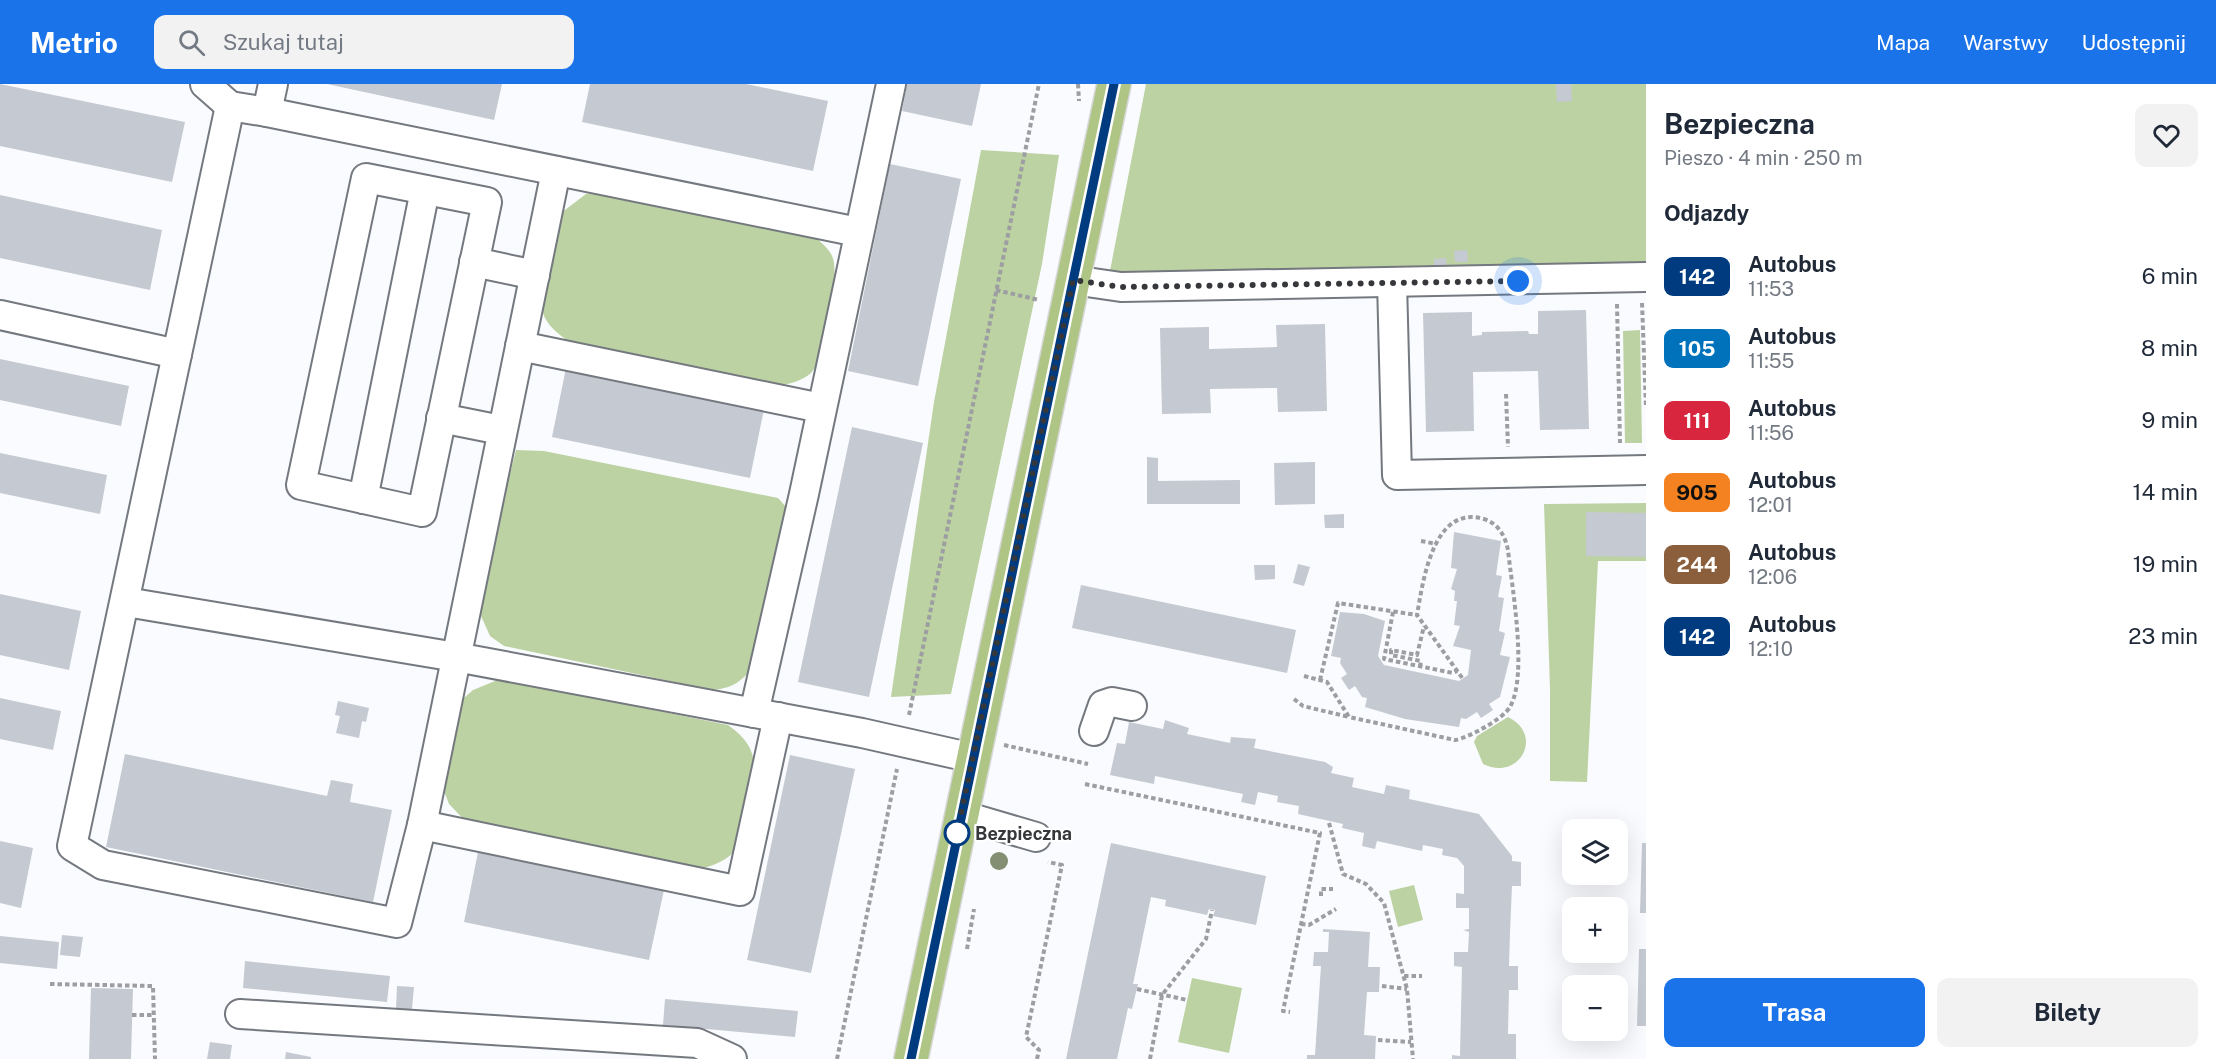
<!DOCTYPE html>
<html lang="pl">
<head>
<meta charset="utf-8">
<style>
  :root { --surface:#fff; --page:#f2f2f3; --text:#1f2937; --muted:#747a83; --accent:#1a73e8 }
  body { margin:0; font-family:"Public Sans",sans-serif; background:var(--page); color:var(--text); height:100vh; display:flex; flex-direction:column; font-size:22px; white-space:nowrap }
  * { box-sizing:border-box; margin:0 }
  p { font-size:20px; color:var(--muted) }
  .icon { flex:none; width:33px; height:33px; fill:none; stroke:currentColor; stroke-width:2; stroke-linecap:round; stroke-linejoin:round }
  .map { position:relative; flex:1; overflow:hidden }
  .sheet { display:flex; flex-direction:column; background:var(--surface); width:570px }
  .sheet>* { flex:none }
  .badge { padding:0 12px; border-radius:9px; font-size:21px; line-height:39px }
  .tools { position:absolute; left:1562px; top:735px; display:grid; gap:12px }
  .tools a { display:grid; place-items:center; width:66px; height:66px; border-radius:12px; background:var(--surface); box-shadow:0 6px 24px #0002; font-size:30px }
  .you { position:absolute; width:30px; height:30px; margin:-15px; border:4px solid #fff; border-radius:50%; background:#1a73e8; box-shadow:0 0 0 9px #1a73e833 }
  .map>.badge { position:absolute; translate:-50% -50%; box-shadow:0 0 0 3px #fff }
  h2 { padding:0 18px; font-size:22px; line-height:54px }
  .round { display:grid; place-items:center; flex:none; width:63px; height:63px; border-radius:12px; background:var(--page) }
  .headline { display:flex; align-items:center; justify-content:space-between; height:102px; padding:0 18px }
  h1 { font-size:28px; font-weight:700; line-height:45px }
  .button { display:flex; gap:12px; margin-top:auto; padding:12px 18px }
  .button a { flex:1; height:69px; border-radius:12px; background:var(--accent); color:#fff; font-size:24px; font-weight:700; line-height:69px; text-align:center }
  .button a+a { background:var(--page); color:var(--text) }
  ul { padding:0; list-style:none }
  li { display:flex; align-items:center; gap:18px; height:72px; padding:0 18px }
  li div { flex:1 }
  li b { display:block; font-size:22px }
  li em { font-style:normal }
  li .badge { min-width:66px; font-weight:700; text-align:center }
  header { display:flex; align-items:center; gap:36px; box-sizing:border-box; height:84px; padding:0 30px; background:var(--accent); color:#fff }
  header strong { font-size:28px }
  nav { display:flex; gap:33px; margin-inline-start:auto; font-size:21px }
  .search { width:420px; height:54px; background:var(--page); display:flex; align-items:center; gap:15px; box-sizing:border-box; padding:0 21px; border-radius:12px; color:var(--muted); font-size:22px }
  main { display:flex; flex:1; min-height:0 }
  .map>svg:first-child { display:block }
  .green { fill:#bdd2a3 }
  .building { fill:#c5c9d2 }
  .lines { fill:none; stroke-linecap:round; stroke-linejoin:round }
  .minor-casing { stroke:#74787f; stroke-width:32 }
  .major-casing { stroke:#d7d7d8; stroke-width:36 }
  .path { stroke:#9c9ea1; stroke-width:4; stroke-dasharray:4.5 3; stroke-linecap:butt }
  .minor { stroke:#fff; stroke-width:28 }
  .major { stroke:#afc586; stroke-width:33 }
  .tree { fill:#838e72 }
  .line-casing { stroke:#fff; stroke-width:14 }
  .line { stroke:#003b80; stroke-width:9 }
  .walk { stroke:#35373a; stroke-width:6; stroke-dasharray:0 10.8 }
  .stop-dot { fill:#fff; stroke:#003b80; stroke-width:3 }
  .labels { text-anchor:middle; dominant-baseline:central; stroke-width:4.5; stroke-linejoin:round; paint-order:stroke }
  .stop-label { font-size:18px; font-weight:bold; fill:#35373a; stroke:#fff; text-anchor:start }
</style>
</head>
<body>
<header>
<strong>Metrio</strong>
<div class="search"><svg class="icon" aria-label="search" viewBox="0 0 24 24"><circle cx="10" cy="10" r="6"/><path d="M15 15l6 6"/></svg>Szukaj tutaj</div>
<nav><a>Mapa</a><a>Warstwy</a><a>Udostępnij</a></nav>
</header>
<main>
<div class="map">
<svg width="1646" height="975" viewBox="0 0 1646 975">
  <rect width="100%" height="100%" fill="#f9fbfe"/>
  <g class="green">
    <path d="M 1146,0 L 1646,0 L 1646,182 L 1209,189 L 1110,187 Z"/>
    <path d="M 981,66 L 1059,71 L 1042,180 L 951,610 L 891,613 L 934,318 Z"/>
    <path d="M 601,107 L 813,151 C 819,157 829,164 832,172 C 841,189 825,277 811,289 C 802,297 791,299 780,302 L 568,257 C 560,251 550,244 545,234 C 534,212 555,155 561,129 L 586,110 Z"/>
    <path d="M 1640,246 L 1642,359 L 1625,359 L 1623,247 Z"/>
    <path d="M 516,366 L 544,367 L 778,414 L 789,426 L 758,577 C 744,595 736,604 712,606 L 504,562 L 490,552 L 477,523 Z"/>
    <path d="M 1646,419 L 1646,477 L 1598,477 L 1587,698 L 1550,697 L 1550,605 L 1544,420 Z"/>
    <path d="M 500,595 L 728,641 C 766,667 754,693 745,731 C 743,740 743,755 738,763 C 729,776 713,782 699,785 L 471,743 L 449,720 L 440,697 L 458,619 L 473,606 Z"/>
    <path d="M 1508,633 C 1545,651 1519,698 1483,680 L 1474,658 L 1477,652 Z"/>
    <path d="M 1414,801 L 1423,836 L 1398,843 L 1389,807 Z"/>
    <path d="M 1192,894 L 1242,904 L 1229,969 L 1178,958 Z"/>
  </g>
  <g class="building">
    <path d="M 0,0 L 185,38 L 172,98 L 0,62 Z"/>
    <path d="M 327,0 L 502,0 L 494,36 Z"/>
    <path d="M 590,0 L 746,0 L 828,17 L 813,87 L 582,38 Z"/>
    <path d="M 907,0 L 981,0 L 972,42 L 902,27 Z"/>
    <path d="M 1556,0 L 1571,0 L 1572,17 L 1557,18 Z"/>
    <path d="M 890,80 L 961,95 L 918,302 L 848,287 Z"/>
    <path d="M 0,111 L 162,146 L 150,206 L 0,174 Z"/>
    <path d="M 1467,166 L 1468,178 L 1455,178 L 1454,167 Z"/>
    <path d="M 1446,174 L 1447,185 L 1434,186 L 1434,175 Z"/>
    <path d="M 1586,226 L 1589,345 L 1540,346 L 1538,287 L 1473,288 L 1474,347 L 1426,348 L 1423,229 L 1472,228 L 1472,252 L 1482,251 L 1482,248 L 1528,247 L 1529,250 L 1538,250 L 1538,227 Z"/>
    <path d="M 1325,240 L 1327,327 L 1278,328 L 1277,304 L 1210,305 L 1211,329 L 1162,330 L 1160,244 L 1209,243 L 1209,265 L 1277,263 L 1276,241 Z"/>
    <path d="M 0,275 L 129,302 L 121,342 L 0,316 Z"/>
    <path d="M 566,284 L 764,325 L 750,394 L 552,353 Z"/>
    <path d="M 852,343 L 923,359 L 869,613 L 798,598 Z"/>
    <path d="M 0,369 L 107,391 L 100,430 L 0,409 Z"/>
    <path d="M 1147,373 L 1158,374 L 1158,397 L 1240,396 L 1240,420 L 1147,420 Z"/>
    <path d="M 1315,378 L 1315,420 L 1275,421 L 1274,379 Z"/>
    <path d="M 1586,428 L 1646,429 L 1646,473 L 1586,472 Z"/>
    <path d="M 1344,430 L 1344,444 L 1325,444 L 1324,431 Z"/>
    <path d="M 1454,448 L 1501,457 L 1496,491 L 1502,492 L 1498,513 L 1504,514 L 1499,547 L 1505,549 L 1500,571 L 1510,573 L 1500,613 L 1489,620 L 1493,626 L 1481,634 L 1477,628 L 1466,635 L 1461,634 L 1459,643 L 1405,635 L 1365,623 L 1367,614 L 1362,613 L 1355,602 L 1349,606 L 1341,594 L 1347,590 L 1340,579 L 1341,574 L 1331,572 L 1340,528 L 1364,530 L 1385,537 L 1378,572 L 1384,581 L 1459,597 L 1468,591 L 1471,566 L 1453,562 L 1460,542 L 1454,541 L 1457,517 L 1454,517 L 1455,507 L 1451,505 L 1457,485 L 1451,484 Z"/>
    <path d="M 1298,480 L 1310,483 L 1304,502 L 1293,499 Z"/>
    <path d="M 1254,481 L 1275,481 L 1275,495 L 1255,496 Z"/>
    <path d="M 1081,501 L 1296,546 L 1287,589 L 1072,544 Z"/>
    <path d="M 0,510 L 81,527 L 69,586 L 0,571 Z"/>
    <path d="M 0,614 L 61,627 L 53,666 L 0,655 Z"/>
    <path d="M 338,617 L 369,624 L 366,638 L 362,637 L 359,654 L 336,649 L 340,632 L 335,631 Z"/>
    <path d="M 1165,636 L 1189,644 L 1187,650 L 1230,659 L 1231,653 L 1256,655 L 1254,664 L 1325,678 L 1333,683 L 1331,689 L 1354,694 L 1352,703 L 1384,710 L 1386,701 L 1410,706 L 1409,715 L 1479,730 L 1512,772 L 1512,777 L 1521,778 L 1521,802 L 1512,802 L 1510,848 L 1509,882 L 1518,882 L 1518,906 L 1509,906 L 1508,950 L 1516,950 L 1516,975 L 1452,975 L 1452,971 L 1460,972 L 1461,927 L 1462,883 L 1454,882 L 1454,868 L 1468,868 L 1469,848 L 1463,846 L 1469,845 L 1469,824 L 1456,824 L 1456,809 L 1464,810 L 1464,782 L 1457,774 L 1442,771 L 1443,765 L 1423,761 L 1422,767 L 1377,757 L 1375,765 L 1362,762 L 1364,749 L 1342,744 L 1343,740 L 1298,730 L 1299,722 L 1277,718 L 1278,712 L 1258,708 L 1255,721 L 1241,718 L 1243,710 L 1155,692 L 1154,700 L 1110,691 L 1117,659 L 1125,660 L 1129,638 L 1163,645 Z"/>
    <path d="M 125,670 L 327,712 L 331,696 L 353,700 L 350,718 L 392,726 L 373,818 L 106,763 Z"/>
    <path d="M 790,671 L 855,685 L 811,889 L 747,876 Z"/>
    <path d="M 0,757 L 33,764 L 21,824 L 0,819 Z"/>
    <path d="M 1111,759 L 1266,792 L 1256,841 L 1213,832 L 1215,826 L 1209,825 L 1207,831 L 1165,822 L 1166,816 L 1151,813 L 1133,900 L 1138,900 L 1132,925 L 1128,924 L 1117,975 L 1066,975 Z"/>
    <path d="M 1642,759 L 1646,759 L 1646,829 L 1640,829 Z"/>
    <path d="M 478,768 L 664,806 L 649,876 L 464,838 Z"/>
    <path d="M 1323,845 L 1370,848 L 1368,883 L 1380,883 L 1379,908 L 1367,908 L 1364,951 L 1376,952 L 1375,975 L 1307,975 L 1307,971 L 1315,971 L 1321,882 L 1313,882 L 1314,868 L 1328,868 L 1329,848 L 1323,848 Z"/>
    <path d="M 62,851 L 83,853 L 80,873 L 60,871 Z"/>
    <path d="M 0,852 L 59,858 L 57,885 L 0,879 Z"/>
    <path d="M 1639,865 L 1646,865 L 1646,942 L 1637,942 Z"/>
    <path d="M 245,877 L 390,892 L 387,918 L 243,904 Z"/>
    <path d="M 397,902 L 414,903 L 412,925 L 396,925 Z"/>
    <path d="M 91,904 L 133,905 L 131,975 L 89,975 Z"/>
    <path d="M 665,915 L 798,927 L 795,953 L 663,941 Z"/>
    <path d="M 210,958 L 232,961 L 230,975 L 207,975 Z"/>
    <path d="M 286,968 L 311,973 L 311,975 L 285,975 Z"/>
  </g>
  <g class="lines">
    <defs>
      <g id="minor">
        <path d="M 205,0 L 230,22"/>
        <path d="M 273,0 L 267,28 L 230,22 L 72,762 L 103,781 L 397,839 L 422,741 L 556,87"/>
        <path d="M 267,28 L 858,148"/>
        <path d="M 366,94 L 487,118 L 422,428 L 301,401 Z"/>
        <path d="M 474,178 L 535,191"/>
        <path d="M 1073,196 L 1121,203 L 1646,193"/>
        <path d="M 1392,198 L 1397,391 L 1646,386"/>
        <path d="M 0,231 L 177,270"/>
        <path d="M 520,262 L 821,324"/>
        <path d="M 441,334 L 501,346"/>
        <path d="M 363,415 L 425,106"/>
        <path d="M 126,518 L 456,573 L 862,649 L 973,674"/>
        <path d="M 754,629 L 804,410 L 891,0"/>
        <path d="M 1094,647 L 1103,621 L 1112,618 L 1132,622"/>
        <path d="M 961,731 L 1036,753"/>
        <path d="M 422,741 L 740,807 L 778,633"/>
        <path d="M 240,930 L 697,959 L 732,975"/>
      </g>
      <path id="major" d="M 911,975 L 1114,0"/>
    </defs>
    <use href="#minor" class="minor-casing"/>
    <use href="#major" class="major-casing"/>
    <g class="path">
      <path d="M 1078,0 L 1079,17"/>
      <path d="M 996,206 L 1039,216"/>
      <path d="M 1642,219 L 1646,323"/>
      <path d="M 1617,220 L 1620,359"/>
      <path d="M 1506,310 L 1508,363"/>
      <path d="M 1421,457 L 1437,460"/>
      <path d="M 1393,528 L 1384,575 L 1453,589 L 1457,587"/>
      <path d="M 1420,583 L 1421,577 L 1391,571 L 1391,566 L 1417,571 L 1424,542"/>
      <path d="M 1304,592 L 1327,598 L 1349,633 L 1455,656 C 1468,654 1503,635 1510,623 C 1528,591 1512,504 1508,466 C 1505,452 1499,440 1484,435 C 1433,420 1423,497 1417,531 L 1463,595"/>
      <path d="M 1320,596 L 1338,519 L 1417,531"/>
      <path d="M 1294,615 L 1303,622 L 1349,633"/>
      <path d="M 909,631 L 1039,0"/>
      <path d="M 1004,661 L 1088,680"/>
      <path d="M 1085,700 L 1320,749 L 1283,927 L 1290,928"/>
      <path d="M 1329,739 L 1343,790 L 1366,800 L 1384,819 L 1407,905 L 1413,975"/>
      <path d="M 1321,812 L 1321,805 L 1333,805"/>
      <path d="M 1301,840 L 1309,841 L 1336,825"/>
      <path d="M 967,865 L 974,825"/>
      <path d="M 1404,892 L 1422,892"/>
      <path d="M 50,900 L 153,902 L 155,975"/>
      <path d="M 1382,902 L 1407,905"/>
      <path d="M 1137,905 L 1187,916"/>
      <path d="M 132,931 L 153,931"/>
      <path d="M 1378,956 L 1411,958"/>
      <path d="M 837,975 L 897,685"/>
      <path d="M 1037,975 L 1039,966 L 1026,953 L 1062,781 L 1048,778"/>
      <path d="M 1150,975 L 1162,911 L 1206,855 L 1212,826"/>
    </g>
    <use href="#minor" class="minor"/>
    <use href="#major" class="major"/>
  </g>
  <circle class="tree" cx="999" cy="777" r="9"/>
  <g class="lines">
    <defs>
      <path id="line" d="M 911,975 L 1114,0"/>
    </defs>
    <use href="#line" class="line-casing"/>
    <use href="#line" class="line"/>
    <path class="walk" d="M 957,749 L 1073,196 L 1121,203 L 1518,197"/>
  </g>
  <circle class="stop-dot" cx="957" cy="749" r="12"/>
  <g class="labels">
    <g class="stop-label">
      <text x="975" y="749">Bezpieczna</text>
    </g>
  </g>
</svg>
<div class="tools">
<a><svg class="icon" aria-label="layers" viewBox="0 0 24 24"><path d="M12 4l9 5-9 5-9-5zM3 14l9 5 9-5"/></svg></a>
<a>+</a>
<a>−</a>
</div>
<div class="you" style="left:1518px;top:197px"></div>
</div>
<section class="sheet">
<div class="headline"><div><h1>Bezpieczna</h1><p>Pieszo · 4 min · 250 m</p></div><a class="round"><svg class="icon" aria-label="heart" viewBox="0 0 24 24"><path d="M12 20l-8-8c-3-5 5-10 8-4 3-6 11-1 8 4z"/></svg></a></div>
<h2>Odjazdy</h2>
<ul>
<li><span class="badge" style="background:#003b80;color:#fff">142</span><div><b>Autobus</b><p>11:53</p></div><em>6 min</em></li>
<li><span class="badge" style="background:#0072bc;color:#fff">105</span><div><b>Autobus</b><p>11:55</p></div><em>8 min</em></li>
<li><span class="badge" style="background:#d7263d;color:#fff">111</span><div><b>Autobus</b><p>11:56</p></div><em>9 min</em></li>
<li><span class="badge" style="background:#f58220;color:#111">905</span><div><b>Autobus</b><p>12:01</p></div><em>14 min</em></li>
<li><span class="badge" style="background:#8b5e3c;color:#fff">244</span><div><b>Autobus</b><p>12:06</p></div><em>19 min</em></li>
<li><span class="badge" style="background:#003b80;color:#fff">142</span><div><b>Autobus</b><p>12:10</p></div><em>23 min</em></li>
</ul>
<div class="button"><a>Trasa</a><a>Bilety</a></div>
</section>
</main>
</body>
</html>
